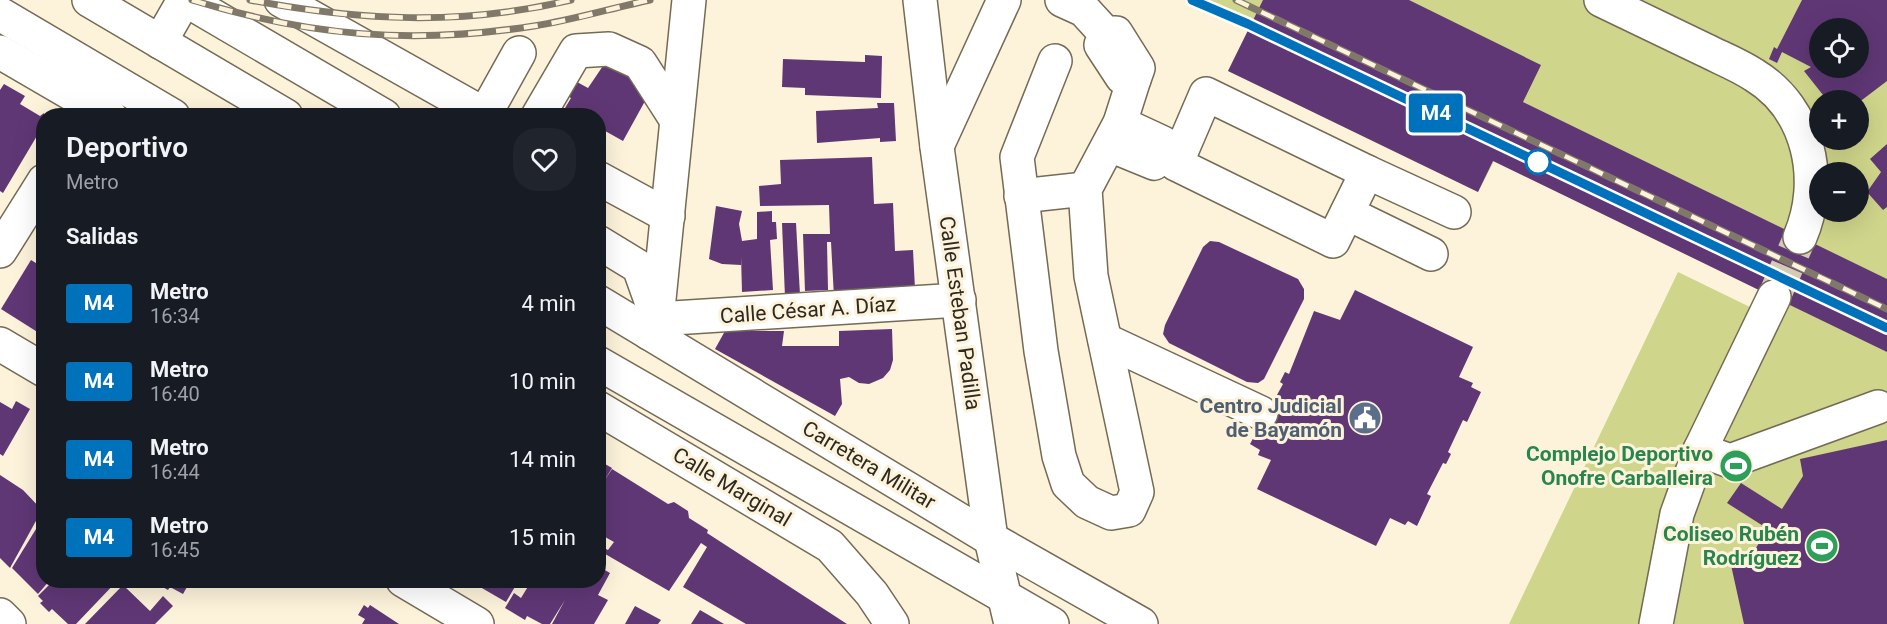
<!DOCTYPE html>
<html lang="es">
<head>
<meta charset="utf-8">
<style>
  :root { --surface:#171b24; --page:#20242c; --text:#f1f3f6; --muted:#9ea1a6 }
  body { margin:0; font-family:Roboto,sans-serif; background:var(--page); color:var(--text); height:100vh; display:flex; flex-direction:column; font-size:22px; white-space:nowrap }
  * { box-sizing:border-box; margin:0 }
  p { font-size:20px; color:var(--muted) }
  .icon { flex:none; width:33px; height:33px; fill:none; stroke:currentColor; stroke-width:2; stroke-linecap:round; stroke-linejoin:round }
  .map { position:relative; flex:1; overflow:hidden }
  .details { position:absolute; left:36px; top:108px; width:570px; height:480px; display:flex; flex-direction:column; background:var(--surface); border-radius:24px; box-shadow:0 6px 24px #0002 }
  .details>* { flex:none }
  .badge { padding:0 12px; border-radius:4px; font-size:21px; line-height:39px }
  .buttons { position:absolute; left:1809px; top:18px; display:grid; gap:12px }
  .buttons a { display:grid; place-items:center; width:60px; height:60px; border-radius:50%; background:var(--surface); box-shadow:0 6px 24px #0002; font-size:30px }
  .map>.badge { position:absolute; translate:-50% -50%; box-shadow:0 0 0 3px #fff }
  h2 { padding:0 30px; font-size:22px; line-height:54px }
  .round { display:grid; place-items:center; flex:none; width:63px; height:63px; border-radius:24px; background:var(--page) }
  .overview { display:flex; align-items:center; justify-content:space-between; height:102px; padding:0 30px }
  h1 { font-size:28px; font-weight:600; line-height:45px }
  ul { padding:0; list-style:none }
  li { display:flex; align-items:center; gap:18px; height:78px; padding:0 30px }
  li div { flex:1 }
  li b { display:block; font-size:22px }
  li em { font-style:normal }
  li .badge { min-width:66px; font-weight:700; text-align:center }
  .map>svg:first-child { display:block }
  .green { fill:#cfd58a; fill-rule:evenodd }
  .building { fill:#5f3775; fill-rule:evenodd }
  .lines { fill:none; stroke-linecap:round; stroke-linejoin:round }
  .minor-tunnel { stroke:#d4cab5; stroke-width:33; stroke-dasharray:33 16; stroke-linecap:butt }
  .minor-casing { stroke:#746a55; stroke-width:36 }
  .major-casing { stroke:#746a55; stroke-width:36 }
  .minor { stroke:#fff; stroke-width:33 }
  .major { stroke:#fff; stroke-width:33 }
  .rail-casing { stroke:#80796a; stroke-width:7 }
  .rail { stroke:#fdf2da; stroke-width:4.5; stroke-dasharray:14; stroke-linecap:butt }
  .line-casing { stroke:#fff; stroke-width:14 }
  .line { stroke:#0072bc; stroke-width:9 }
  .stop-dot { fill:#fff; stroke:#0072bc; stroke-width:3 }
  .labels { text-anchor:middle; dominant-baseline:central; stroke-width:6; stroke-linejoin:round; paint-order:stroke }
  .street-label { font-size:21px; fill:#2e2a21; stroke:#fdf2da }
  .service-label { font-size:21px; font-weight:bold; fill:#4e5e75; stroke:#fdf2da; text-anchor:end }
  .leisure-label { font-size:21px; font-weight:bold; fill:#27864d; stroke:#fdf2da; text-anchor:end }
</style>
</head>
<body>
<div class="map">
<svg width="1887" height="624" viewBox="0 0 1887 624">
  <rect width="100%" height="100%" fill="#fdf2da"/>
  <path class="green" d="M 1189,0 L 1887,0 L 1887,624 L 1509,624 L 1678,272 L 1752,308 L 1761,291 L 1494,161 L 1478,192 L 1228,71 L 1249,28 ZM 1820,28 L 1858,28 L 1858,68 L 1820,68 ZM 1820,100 L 1858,100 L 1858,140 L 1820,140 ZM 1820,172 L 1858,172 L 1858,212 L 1820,212 Z"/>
  <g class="building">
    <path d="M 1263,0 L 1409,0 L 1541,65 L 1523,102 L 1887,279 L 1887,352 L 1493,161 L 1478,192 L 1228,71 Z"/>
    <path d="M 1802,0 L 1887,0 L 1887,81 L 1858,103 L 1858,100 L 1827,100 L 1804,71 L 1811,67 L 1782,52 L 1777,63 L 1769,59 L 1774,47 L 1777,49 ZM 1820,28 L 1858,28 L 1858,68 L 1820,68 Z"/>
    <path d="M 865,55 L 882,56 L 881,98 L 805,95 L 805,88 L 782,87 L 783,59 L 865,62 Z"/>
    <path d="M 609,57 L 650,92 L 623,141 L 598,127 L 598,116 L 578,116 L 565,108 L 571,98 L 559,90 L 566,76 L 588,88 Z"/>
    <path d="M 4,84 L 25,96 L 20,104 L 40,116 L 44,113 L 44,124 L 3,193 L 0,191 L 0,90 Z"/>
    <path d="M 877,103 L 894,103 L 896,141 L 880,142 L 880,138 L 817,143 L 816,111 L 878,108 Z"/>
    <path d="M 1887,144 L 1887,207 L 1883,210 L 1867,192 L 1881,172 L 1870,159 Z"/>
    <path d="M 872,157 L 874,204 L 893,203 L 895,251 L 913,250 L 915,289 L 834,297 L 831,242 L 827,242 L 828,290 L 805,291 L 803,234 L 830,234 L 829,205 L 760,206 L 759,186 L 781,184 L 780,160 Z"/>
    <path d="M 716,206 L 742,211 L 739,224 L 742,241 L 757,239 L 757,212 L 772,211 L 772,222 L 776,222 L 777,239 L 770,240 L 773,290 L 742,292 L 741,256 L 741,265 L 722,264 L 709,259 Z"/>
    <path d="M 782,223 L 796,223 L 800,295 L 785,297 Z"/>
    <path d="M 1210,241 L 1219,242 L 1298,279 L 1304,289 L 1304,299 L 1264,379 L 1258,383 L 1247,382 L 1169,343 L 1163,334 L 1165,325 L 1203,247 Z"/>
    <path d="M 31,260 L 44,268 L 44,325 L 39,333 L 1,309 Z"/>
    <path d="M 1355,290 L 1473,347 L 1459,377 L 1473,383 L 1471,387 L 1481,392 L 1467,422 L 1463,420 L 1448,452 L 1451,454 L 1446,464 L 1443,463 L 1427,494 L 1431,496 L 1417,526 L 1408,521 L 1405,525 L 1390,518 L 1376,546 L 1257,489 L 1271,460 L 1258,455 L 1260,450 L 1250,444 L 1283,384 L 1280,382 L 1285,372 L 1289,374 L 1314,311 L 1340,320 Z"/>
    <path d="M 892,329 L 893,360 L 890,370 L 883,378 L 869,384 L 859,383 L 849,377 L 840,379 L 842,404 L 835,416 L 715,349 L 725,331 L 784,331 L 782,346 L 839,346 L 839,331 Z"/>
    <path d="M 16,401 L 30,409 L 3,456 L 0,454 L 0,402 L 12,409 Z"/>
    <path d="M 1887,440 L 1887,624 L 1744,624 L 1731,565 L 1747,562 L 1768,529 L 1727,503 L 1741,483 L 1782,509 L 1803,476 L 1800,459 Z"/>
    <path d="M 598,460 L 612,468 L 604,481 L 612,469 L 668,504 L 674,502 L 688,511 L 689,518 L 708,530 L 707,533 L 847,624 L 746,624 L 683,587 L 707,547 L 701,543 L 669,591 L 600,551 L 602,547 L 608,550 L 614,542 L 598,533 Z"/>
    <path d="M 0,475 L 23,490 L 42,510 L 10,568 L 0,558 Z"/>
    <path d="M 44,516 L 44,580 L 50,580 L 38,594 L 12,568 Z"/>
    <path d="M 598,566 L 610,573 L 598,595 L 608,600 L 594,624 L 552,624 L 565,600 L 550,624 L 542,624 L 527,616 L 525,620 L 505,608 L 514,593 L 521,598 L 532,580 L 576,580 L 583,586 L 586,580 L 598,580 Z"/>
    <path d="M 54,580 L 118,580 L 76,624 L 68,624 L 52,609 L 49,612 L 40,603 L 43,601 L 38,596 Z"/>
    <path d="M 162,580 L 191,580 L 183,594 L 170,587 L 168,590 L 159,585 Z"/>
    <path d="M 218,580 L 235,580 L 230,588 Z"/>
    <path d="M 468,580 L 519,580 L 506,602 Z"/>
    <path d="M 123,585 L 150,611 L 163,596 L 173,606 L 155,624 L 85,624 Z"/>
    <path d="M 364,605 L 368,608 L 370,605 L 399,624 L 362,624 L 365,619 L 358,615 Z"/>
    <path d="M 635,606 L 661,620 L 658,624 L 625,624 Z"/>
    <path d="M 700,610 L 724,624 L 691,624 Z"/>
  </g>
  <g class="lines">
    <path class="minor-tunnel" d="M 1774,297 L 1800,237"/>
    <defs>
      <g id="minor">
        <path d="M 186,0 L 384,116"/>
        <path d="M 281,0 L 487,116"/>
        <path d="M 920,0 L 937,147 L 991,539 L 1011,624"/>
        <path d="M 1062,0 L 1084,10 L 1105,33 L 1116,33 L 1138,68 L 1134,79 L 1122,77 L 1101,45 L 1105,33"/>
        <path d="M 1601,0 C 1636,17 1670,33 1705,50 C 1721,58 1739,65 1754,75 C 1810,109 1824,181 1800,237"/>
        <path d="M 160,42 L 184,0"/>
        <path d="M 0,52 L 110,116"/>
        <path d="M 1055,61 L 1017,157 L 1041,351 L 1059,456 L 1068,484 L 1087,502 L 1111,513 L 1129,510 L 1137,492 L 1091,276 L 1085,189 L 1120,123 L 1134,79"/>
        <path d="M 485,114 L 519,53"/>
        <path d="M 538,116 L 576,51 L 609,49 L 640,63 L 676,119"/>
        <path d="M 1110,145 L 1154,163 L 1164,155 L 1163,143 L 1120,123"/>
        <path d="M 937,146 L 1004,0"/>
        <path d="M 1164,155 L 1176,164 L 1333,241 L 1367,172 L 1206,94 L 1176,164"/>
        <path d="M 1367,172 L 1454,212"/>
        <path d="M 598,178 L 668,216"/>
        <path d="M 1021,196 L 1085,189"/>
        <path d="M 1347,213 L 1431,254"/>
        <path d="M 598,242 L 639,267 L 655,312"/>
        <path d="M 0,251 L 44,181"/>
        <path d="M 657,319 L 959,300"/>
        <path d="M 649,333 L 657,319 L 689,0"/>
        <path d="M 1105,340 L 1261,413"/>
        <path d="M 0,344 L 44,370"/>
        <path d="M 598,408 L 830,546 L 872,594 L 892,624"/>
        <path d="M 1700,450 L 1730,461 L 1878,407"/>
        <path d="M 403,580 L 477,624"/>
        <path d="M 0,615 L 9,624"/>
        <path d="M 1656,624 L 1677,514 L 1700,450 L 1774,297"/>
      </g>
      <g id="major">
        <path d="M 89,0 L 286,116"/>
        <path d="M 0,14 L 173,116"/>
        <path d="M 598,302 L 991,539 L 1141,624"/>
        <path d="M 598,363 L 1052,624"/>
      </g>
    </defs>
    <use href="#minor" class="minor-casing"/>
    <use href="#major" class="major-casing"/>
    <use href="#minor" class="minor"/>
    <use href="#major" class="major"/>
    <defs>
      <g id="rail">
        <path d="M 192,0 C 309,36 412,45 534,26 C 573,20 612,8 650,0"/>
        <path d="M 250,0 C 360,21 461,26 571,0"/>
        <path d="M 1192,0 L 1248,24 L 1887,328"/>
        <path d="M 1236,0 L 1887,309"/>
      </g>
    </defs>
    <use href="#rail" class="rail-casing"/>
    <use href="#rail" class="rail"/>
  </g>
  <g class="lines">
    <defs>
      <path id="line" d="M 1192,0 L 1248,24 L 1887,328"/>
    </defs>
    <use href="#line" class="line-casing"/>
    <use href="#line" class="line"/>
  </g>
  <defs>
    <symbol id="civic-disc" viewBox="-11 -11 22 22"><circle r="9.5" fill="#5c6f8a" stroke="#fdf2da"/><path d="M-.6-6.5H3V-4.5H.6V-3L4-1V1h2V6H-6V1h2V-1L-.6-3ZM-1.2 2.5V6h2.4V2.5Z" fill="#fff"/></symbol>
    <symbol id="stadium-disc" viewBox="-11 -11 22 22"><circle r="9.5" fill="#2e9e5b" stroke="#fdf2da"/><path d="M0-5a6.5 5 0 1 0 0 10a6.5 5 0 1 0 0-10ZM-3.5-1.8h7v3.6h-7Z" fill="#fff"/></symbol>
  </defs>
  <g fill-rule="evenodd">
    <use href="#civic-disc" x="1346" y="399" width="38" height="38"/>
    <use href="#stadium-disc" x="1717" y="447" width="38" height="38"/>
    <use href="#stadium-disc" x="1803" y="527" width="38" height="38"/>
  </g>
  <circle class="stop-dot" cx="1538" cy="162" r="12"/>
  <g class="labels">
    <g class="street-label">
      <text transform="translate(808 310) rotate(-4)">Calle César A. Díaz</text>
      <text transform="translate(960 313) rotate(82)">Calle Esteban Padilla</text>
      <text transform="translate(869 465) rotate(31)">Carretera Militar</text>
      <text transform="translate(732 487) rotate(31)">Calle Marginal</text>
    </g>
    <g class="service-label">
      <text x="1342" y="406">Centro Judicial<tspan x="1342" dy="24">de Bayamón</tspan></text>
    </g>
    <g class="leisure-label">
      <text x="1713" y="454">Complejo Deportivo<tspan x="1713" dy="24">Onofre Carballeira</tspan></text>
      <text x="1799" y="534">Coliseo Rubén<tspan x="1799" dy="24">Rodríguez</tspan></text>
    </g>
  </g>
</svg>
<div class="buttons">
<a><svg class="icon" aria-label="locate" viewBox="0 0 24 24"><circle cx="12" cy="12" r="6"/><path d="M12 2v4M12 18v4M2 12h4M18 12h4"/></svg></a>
<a>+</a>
<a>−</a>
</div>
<b class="badge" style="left:1436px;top:113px;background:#0072bc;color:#fff">M4</b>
<section class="details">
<div class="overview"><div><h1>Deportivo</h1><p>Metro</p></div><a class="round"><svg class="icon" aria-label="heart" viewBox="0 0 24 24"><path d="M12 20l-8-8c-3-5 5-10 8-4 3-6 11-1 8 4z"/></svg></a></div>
<h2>Salidas</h2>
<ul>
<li><span class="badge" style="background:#0072bc;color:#fff">M4</span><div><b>Metro</b><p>16:34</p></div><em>4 min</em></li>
<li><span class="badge" style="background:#0072bc;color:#fff">M4</span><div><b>Metro</b><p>16:40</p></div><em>10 min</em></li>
<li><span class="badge" style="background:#0072bc;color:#fff">M4</span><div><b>Metro</b><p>16:44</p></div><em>14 min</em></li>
<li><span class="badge" style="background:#0072bc;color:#fff">M4</span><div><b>Metro</b><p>16:45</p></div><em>15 min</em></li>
</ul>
</section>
</div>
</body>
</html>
